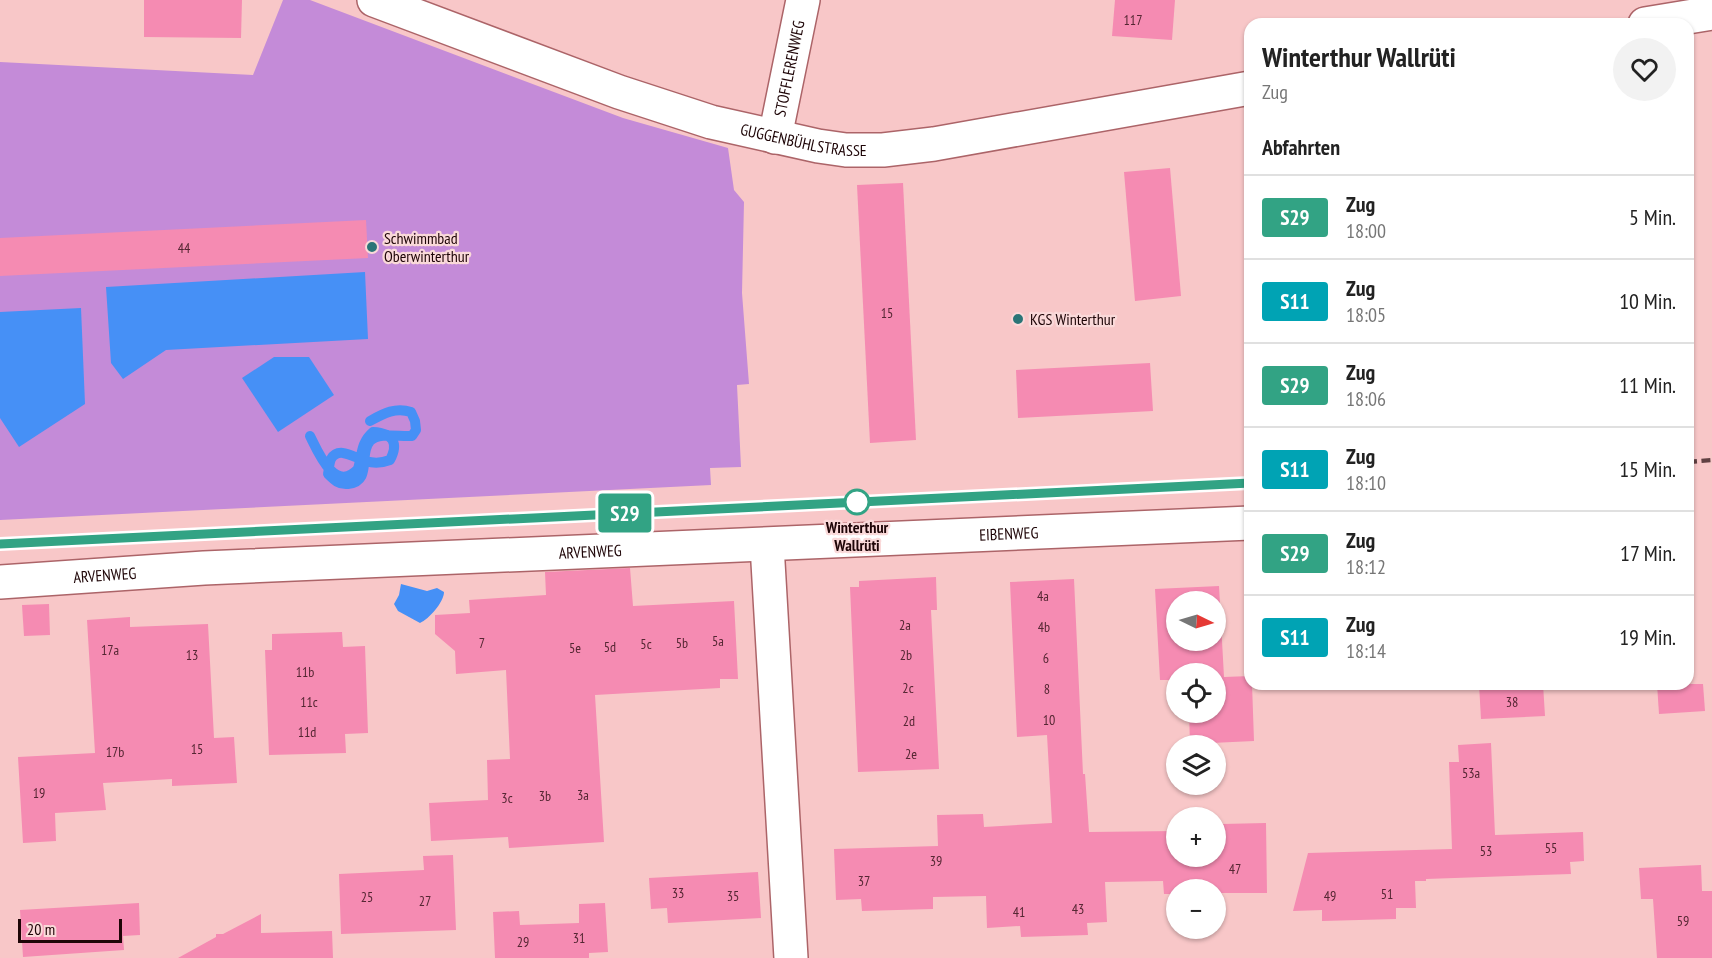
<!DOCTYPE html>
<html lang="de">
<head>
<meta charset="utf-8">
<style>
  :root { --surface:#fff; --page:#f2f2f2; --text:#222; --muted:#767676; --line:#e0e0e0 }
  body { margin:0; font-family:"PT Sans Narrow",sans-serif; background:var(--page); color:var(--text); height:100vh; display:flex; flex-direction:column; font-size:22px; white-space:nowrap }
  * { box-sizing:border-box; margin:0 }
  p { font-size:20px; color:var(--muted) }
  .icon { flex:none; width:33px; height:33px; fill:none; stroke:currentColor; stroke-width:2; stroke-linecap:round; stroke-linejoin:round }
  .map { position:relative; flex:1; overflow:hidden }
  .side { position:absolute; left:1244px; top:18px; width:450px; height:672px; display:flex; flex-direction:column; background:var(--surface); border-radius:18px; box-shadow:0 2px 4px #0004 }
  .side>* { flex:none }
  .badge { padding:0 12px; border-radius:4px; font-size:21px; line-height:39px }
  .needle { width:39px; rotate:95deg }
  .controls { position:absolute; left:1166px; top:591px; display:grid; gap:12px }
  .controls a { display:grid; place-items:center; width:60px; height:60px; border-radius:50%; background:var(--surface); box-shadow:0 2px 4px #0004; font-size:30px }
  .scale { position:absolute; left:18px; bottom:15px; width:104px; box-sizing:border-box; padding-left:6px; border:3px solid #1e0507; border-top:0; font-size:16px; line-height:21px; white-space:nowrap; color:#1e0507; -webkit-text-stroke:4px #fad9d9; paint-order:stroke }
  .map>.badge { position:absolute; translate:-50% -50%; box-shadow:0 0 0 3px #fff }
  h2 { padding:0 18px; font-size:22px; line-height:54px }
  .round { display:grid; place-items:center; flex:none; width:63px; height:63px; border-radius:32px; background:var(--page) }
  .summary { display:flex; align-items:center; justify-content:space-between; height:102px; padding:0 18px }
  h1 { font-size:28px; font-weight:700; line-height:45px }
  ul { padding:0; list-style:none }
  li { display:flex; align-items:center; gap:18px; height:84px; padding:0 18px; border-top:2px solid var(--line) }
  li div { flex:1 }
  li b { display:block; font-size:22px }
  li em { font-style:normal }
  li .badge { min-width:66px; font-weight:700; text-align:center }
  .map>svg:first-child { display:block }
  .green { fill:#c48bd8 }
  .water { fill:#4690f6 }
  .lines { fill:none; stroke-linecap:round; stroke-linejoin:round }
  .stream { stroke:#4690f6; stroke-width:10 }
  .building { fill:#f58bb2; fill-rule:evenodd }
  .street-casing { stroke:#ac6468; stroke-width:36 }
  .street { stroke:#fff; stroke-width:33 }
  .rail { stroke:#604042; stroke-width:4.5; stroke-dasharray:9 4.5; stroke-linecap:butt }
  .line-casing { stroke:#fff; stroke-width:14 }
  .line { stroke:#32a384; stroke-width:9 }
  .poi-dot { fill:#2b7577; stroke:#fad9d9; stroke-width:2 }
  .stop-dot { fill:#fff; stroke:#32a384; stroke-width:3 }
  .labels { text-anchor:middle; dominant-baseline:central; stroke-width:4.5; stroke-linejoin:round; paint-order:stroke }
  .number-label { font-size:14px; fill:#542632 }
  .street-label { font-size:16px; fill:#1e0507; stroke:#fad9d9 }
  .poi-label { font-size:16px; fill:#1e0507; stroke:#fad9d9; text-anchor:start }
  .stop-label { font-size:16px; font-weight:bold; fill:#1e0507; stroke:#fad9d9 }
</style>
</head>
<body>
<div class="map">
<svg width="1712" height="958" viewBox="0 0 1712 958">
  <rect width="100%" height="100%" fill="#f8c7c8"/>
  <path class="green" d="M 283,0 L 310,0 L 623,118 L 728,148 L 734,190 L 744,202 L 742,293 L 749,384 L 737,385 L 741,467 L 710,468 L 711,485 L 0,520 L 0,62 L 253,75 Z"/>
  <g class="water">
    <path d="M 365,272 L 368,339 L 166,350 L 123,379 L 111,363 L 106,287 Z"/>
    <path d="M 81,308 L 85,404 L 19,447 L 0,418 L 0,312 Z"/>
    <path d="M 274,357 L 309,357 L 334,395 L 278,432 L 242,378 Z"/>
    <path d="M 401,584 L 427,591 L 437,588 L 444,592 C 444,602 429,619 420,623 L 398,611 L 394,604 L 399,595 Z"/>
  </g>
  <g class="lines">
    <path class="stream" d="M 310,436 C 318,452 335,494 358,469 C 362,455 361,442 373,432 C 393,433 399,443 390,460 C 382,463 375,464 366,461 C 356,459 339,445 331,459 C 329,463 329,470 328,474 C 334,480 339,485 348,484 C 373,481 358,454 370,441 C 379,432 399,437 412,436 L 416,430 L 415,421 L 411,412 C 396,407 384,413 370,421"/>
  </g>
  <g class="building">
    <path d="M 144,0 L 242,0 L 241,38 L 144,37 Z"/>
    <path d="M 1115,0 L 1175,0 L 1172,40 L 1112,36 Z"/>
    <path d="M 1170,168 L 1181,296 L 1135,301 L 1124,172 Z"/>
    <path d="M 903,183 L 916,440 L 870,443 L 857,185 Z"/>
    <path d="M 366,220 L 368,258 L 0,276 L 0,238 Z"/>
    <path d="M 1150,363 L 1153,411 L 1018,418 L 1016,370 Z"/>
    <path d="M 630,568 L 633,606 L 734,601 L 738,679 L 720,679 L 720,688 L 595,695 L 604,842 L 509,848 L 508,837 L 431,841 L 429,803 L 488,800 L 487,760 L 510,759 L 506,670 L 456,674 L 455,651 L 435,634 L 435,615 L 470,613 L 469,600 L 546,595 L 545,572 Z"/>
    <path d="M 936,577 L 937,610 L 931,610 L 939,769 L 858,772 L 850,587 L 859,587 L 859,581 Z"/>
    <path d="M 1074,579 L 1083,774 L 1085,774 L 1089,832 L 1176,831 L 1176,856 L 1215,856 L 1215,830 L 1222,830 L 1222,824 L 1266,823 L 1267,893 L 1215,893 L 1215,890 L 1176,890 L 1176,894 L 1164,894 L 1163,881 L 1105,882 L 1107,922 L 1087,923 L 1088,935 L 1021,937 L 1020,926 L 987,928 L 986,896 L 933,897 L 933,909 L 862,911 L 861,899 L 836,900 L 834,849 L 938,846 L 937,815 L 983,814 L 984,827 L 1052,823 L 1047,735 L 1017,737 L 1010,582 Z"/>
    <path d="M 1219,586 L 1224,677 L 1250,676 L 1250,684 L 1252,684 L 1254,741 L 1190,744 L 1189,712 L 1215,712 L 1215,674 L 1176,674 L 1176,680 L 1160,680 L 1155,589 ZM 1176,602 L 1215,602 L 1215,640 L 1176,640 Z"/>
    <path d="M 49,604 L 50,635 L 24,636 L 22,605 Z"/>
    <path d="M 130,617 L 130,627 L 208,624 L 214,738 L 234,737 L 237,783 L 172,786 L 172,779 L 103,783 L 106,810 L 55,813 L 56,841 L 23,843 L 18,757 L 95,753 L 87,620 Z"/>
    <path d="M 342,632 L 343,647 L 365,646 L 368,733 L 345,734 L 346,753 L 269,755 L 265,650 L 272,650 L 272,634 Z"/>
    <path d="M 1479,684 L 1543,684 L 1545,716 L 1481,719 Z"/>
    <path d="M 1657,684 L 1703,684 L 1705,711 L 1659,714 Z"/>
    <path d="M 1491,743 L 1495,835 L 1583,832 L 1584,861 L 1570,862 L 1571,874 L 1426,879 L 1426,881 L 1415,881 L 1416,908 L 1396,908 L 1396,919 L 1322,921 L 1322,910 L 1293,911 L 1308,853 L 1452,849 L 1449,762 L 1459,762 L 1458,745 Z"/>
    <path d="M 453,855 L 456,930 L 341,934 L 339,874 L 424,870 L 423,856 Z"/>
    <path d="M 1701,865 L 1702,891 L 1712,891 L 1712,958 L 1657,958 L 1653,899 L 1641,899 L 1639,868 Z"/>
    <path d="M 758,872 L 761,918 L 668,923 L 667,908 L 651,909 L 649,878 Z"/>
    <path d="M 139,903 L 140,935 L 123,936 L 124,950 L 23,957 L 20,910 Z"/>
    <path d="M 605,903 L 608,952 L 589,953 L 589,958 L 495,958 L 493,912 L 519,911 L 520,925 L 579,923 L 579,904 Z"/>
    <path d="M 261,914 L 261,933 L 332,931 L 333,958 L 178,958 L 216,937 L 216,934 L 223,934 Z"/>
  </g>
  <g class="lines">
    <defs>
      <g id="street">
        <path id="s1" d="M 374,0 L 619,92 L 711,122 L 818,146 L 846,150 L 883,150 L 934,144 L 1250,88"/>
        <path d="M 1645,24 L 1712,13"/>
        <path id="s2" d="M 775,137 L 803,0"/>
        <path d="M 767,545 L 791,958"/>
        <path id="s3" d="M 0,582 L 204,568 L 1250,523"/>
      </g>
    </defs>
    <use href="#street" class="street-casing"/>
    <use href="#street" class="street"/>
    <g class="rail">
      <path d="M 1688,462 L 1712,460"/>
      <path d="M 0,544 L 1250,483"/>
    </g>
  </g>
  <g class="lines">
    <defs>
      <path id="line" d="M 0,544 L 1250,483"/>
    </defs>
    <use href="#line" class="line-casing"/>
    <use href="#line" class="line"/>
  </g>
  <g class="poi-dot">
    <circle cx="372" cy="247" r="6"/>
    <circle cx="1018" cy="319" r="6"/>
  </g>
  <circle class="stop-dot" cx="857" cy="502" r="12"/>
  <g class="labels">
    <g class="number-label">
      <text x="1133" y="20">117</text>
      <text x="184" y="248">44</text>
      <text x="887" y="313">15</text>
      <text x="1043" y="596">4a</text>
      <text x="905" y="625">2a</text>
      <text x="1044" y="627">4b</text>
      <text x="718" y="641">5a</text>
      <text x="482" y="643">7</text>
      <text x="682" y="643">5b</text>
      <text x="646" y="644">5c</text>
      <text x="610" y="647">5d</text>
      <text x="575" y="648">5e</text>
      <text x="110" y="650">17a</text>
      <text x="192" y="655">13</text>
      <text x="906" y="655">2b</text>
      <text x="1046" y="658">6</text>
      <text x="305" y="672">11b</text>
      <text x="908" y="688">2c</text>
      <text x="1047" y="689">8</text>
      <text x="309" y="702">11c</text>
      <text x="1512" y="702">38</text>
      <text x="1049" y="720">10</text>
      <text x="909" y="721">2d</text>
      <text x="307" y="732">11d</text>
      <text x="197" y="749">15</text>
      <text x="115" y="752">17b</text>
      <text x="911" y="754">2e</text>
      <text x="1471" y="773">53a</text>
      <text x="39" y="793">19</text>
      <text x="583" y="795">3a</text>
      <text x="545" y="796">3b</text>
      <text x="507" y="798">3c</text>
      <text x="1551" y="848">55</text>
      <text x="1486" y="851">53</text>
      <text x="936" y="861">39</text>
      <text x="1235" y="869">47</text>
      <text x="864" y="881">37</text>
      <text x="678" y="893">33</text>
      <text x="1387" y="894">51</text>
      <text x="733" y="896">35</text>
      <text x="1330" y="896">49</text>
      <text x="367" y="897">25</text>
      <text x="425" y="901">27</text>
      <text x="1078" y="909">43</text>
      <text x="1019" y="912">41</text>
      <text x="1683" y="921">59</text>
      <text x="579" y="938">31</text>
      <text x="523" y="942">29</text>
    </g>
    <g class="street-label">
      <text stroke="none"><textPath href="#s2" startOffset="70">STOFFLERENWEG</textPath></text>
      <text stroke="none"><textPath href="#s1" startOffset="453">GUGGENBÜHLSTRASSE</textPath></text>
      <text stroke="none"><textPath href="#s3" startOffset="1010">EIBENWEG</textPath></text>
      <text stroke="none"><textPath href="#s3" startOffset="591">ARVENWEG</textPath></text>
      <text stroke="none"><textPath href="#s3" startOffset="105">ARVENWEG</textPath></text>
    </g>
    <g class="poi-label">
      <text x="384" y="238">Schwimmbad<tspan x="384" dy="18">Oberwinterthur</tspan></text>
      <text x="1030" y="319">KGS Winterthur</text>
    </g>
    <g class="stop-label">
      <text x="857" y="527">Winterthur<tspan x="857" dy="18">Wallrüti</tspan></text>
    </g>
  </g>
</svg>
<div class="controls">
<a><svg class="needle" viewBox="-14 -14 28 28"><path d="M0-13l5 13h-10z" fill="#e53935"/><path d="M0 13l5-13h-10z" fill="#767676"/></svg></a>
<a><svg class="icon" aria-label="locate" viewBox="0 0 24 24"><circle cx="12" cy="12" r="6"/><path d="M12 2v4M12 18v4M2 12h4M18 12h4"/></svg></a>
<a><svg class="icon" aria-label="layers" viewBox="0 0 24 24"><path d="M12 4l9 5-9 5-9-5zM3 14l9 5 9-5"/></svg></a>
<a>+</a>
<a>−</a>
</div>
<div class="scale">20 m</div>
<b class="badge" style="left:625px;top:513px;background:#32a384;color:#fff">S29</b>
<section class="side">
<div class="summary"><div><h1>Winterthur Wallrüti</h1><p>Zug</p></div><a class="round"><svg class="icon" aria-label="heart" viewBox="0 0 24 24"><path d="M12 20l-8-8c-3-5 5-10 8-4 3-6 11-1 8 4z"/></svg></a></div>
<h2>Abfahrten</h2>
<ul>
<li><span class="badge" style="background:#32a384;color:#fff">S29</span><div><b>Zug</b><p>18:00</p></div><em>5 Min.</em></li>
<li><span class="badge" style="background:#00a3b4;color:#fff">S11</span><div><b>Zug</b><p>18:05</p></div><em>10 Min.</em></li>
<li><span class="badge" style="background:#32a384;color:#fff">S29</span><div><b>Zug</b><p>18:06</p></div><em>11 Min.</em></li>
<li><span class="badge" style="background:#00a3b4;color:#fff">S11</span><div><b>Zug</b><p>18:10</p></div><em>15 Min.</em></li>
<li><span class="badge" style="background:#32a384;color:#fff">S29</span><div><b>Zug</b><p>18:12</p></div><em>17 Min.</em></li>
<li><span class="badge" style="background:#00a3b4;color:#fff">S11</span><div><b>Zug</b><p>18:14</p></div><em>19 Min.</em></li>
</ul>
</section>
</div>
</body>
</html>
